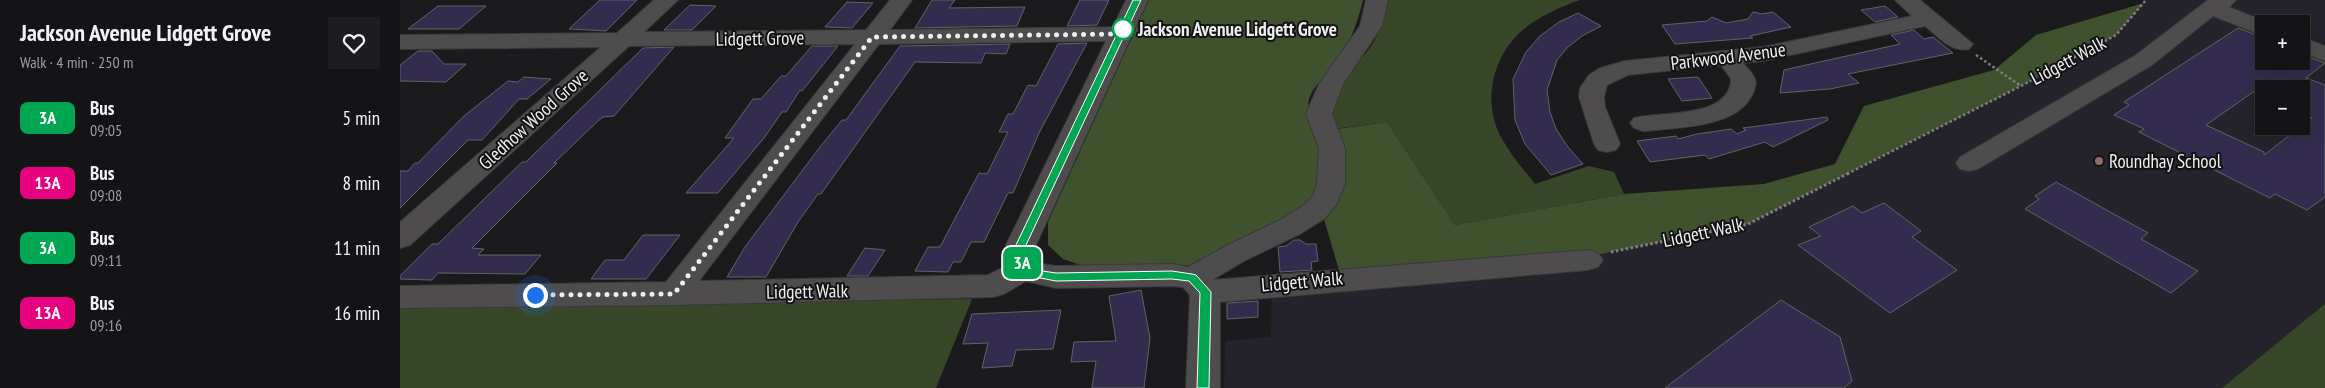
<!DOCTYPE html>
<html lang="en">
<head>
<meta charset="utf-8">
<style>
  :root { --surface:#141416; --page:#1d1d1f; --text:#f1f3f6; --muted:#9d9ea1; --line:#333335 }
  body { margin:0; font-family:"PT Sans Narrow",sans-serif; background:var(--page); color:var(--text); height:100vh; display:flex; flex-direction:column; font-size:19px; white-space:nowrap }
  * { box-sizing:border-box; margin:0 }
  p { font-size:16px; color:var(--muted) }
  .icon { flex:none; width:28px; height:28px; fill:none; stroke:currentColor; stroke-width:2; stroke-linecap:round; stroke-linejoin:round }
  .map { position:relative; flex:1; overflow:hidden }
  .panel { display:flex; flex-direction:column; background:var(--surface); width:400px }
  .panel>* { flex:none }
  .badge { padding:0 10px; border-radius:8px; font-size:18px; line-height:32px }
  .tools { position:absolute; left:1855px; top:15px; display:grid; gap:10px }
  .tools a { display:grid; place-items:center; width:55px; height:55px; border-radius:0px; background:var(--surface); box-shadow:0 5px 20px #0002,0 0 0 1px var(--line); font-size:25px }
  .you { position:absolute; width:25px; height:25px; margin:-12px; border:4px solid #fff; border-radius:50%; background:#1a73e8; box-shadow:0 0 0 8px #1a73e833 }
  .map>.badge { position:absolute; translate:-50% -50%; box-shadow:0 0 0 2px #fff }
  .round { display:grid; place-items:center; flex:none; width:52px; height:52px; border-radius:0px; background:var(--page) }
  .overview { display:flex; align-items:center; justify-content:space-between; height:85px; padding:0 20px }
  h1 { font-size:24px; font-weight:700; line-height:38px }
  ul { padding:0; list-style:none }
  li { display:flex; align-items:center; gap:15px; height:65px; padding:0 20px }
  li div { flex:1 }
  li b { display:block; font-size:19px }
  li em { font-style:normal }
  li .badge { min-width:55px; font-weight:700; text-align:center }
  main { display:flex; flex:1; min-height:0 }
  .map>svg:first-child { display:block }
  .built { fill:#25232b; fill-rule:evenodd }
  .green { fill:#384727 }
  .forest { fill:#40512e }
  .building { fill:#332c4e; stroke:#626265; fill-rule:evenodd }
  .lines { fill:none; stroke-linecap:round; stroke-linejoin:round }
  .minor-casing { stroke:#39393b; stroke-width:2 }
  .path-far1 { stroke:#808081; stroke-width:2.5; stroke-dasharray:2.5 2.5; stroke-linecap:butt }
  .path { stroke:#808081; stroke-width:3; stroke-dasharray:2.5 2.5; stroke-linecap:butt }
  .minor { fill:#4e4c4d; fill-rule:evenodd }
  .line { fill:#00a651; stroke:#fff }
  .walk { stroke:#efeff0; stroke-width:5; stroke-dasharray:0 9 }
  .stop-dot { fill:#fff; stroke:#00a651; stroke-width:2.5 }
  .education-dot { fill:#8d6e63; stroke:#121214; stroke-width:2 }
  .labels { text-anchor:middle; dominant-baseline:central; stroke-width:4; stroke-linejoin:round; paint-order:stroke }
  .stop-label { font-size:19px; font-weight:bold; fill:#efeff0; stroke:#121214; text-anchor:start }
  .street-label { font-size:19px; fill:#efeff0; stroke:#121214 }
  .poi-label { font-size:19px; fill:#efeff0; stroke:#121214; text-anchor:start }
</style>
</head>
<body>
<main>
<section class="panel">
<div class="overview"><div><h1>Jackson Avenue Lidgett Grove</h1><p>Walk · 4 min · 250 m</p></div><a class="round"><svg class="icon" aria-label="heart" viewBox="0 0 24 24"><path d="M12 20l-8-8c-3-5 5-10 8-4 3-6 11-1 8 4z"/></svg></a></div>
<ul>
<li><span class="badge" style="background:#00a651;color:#fff">3A</span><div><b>Bus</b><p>09:05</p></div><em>5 min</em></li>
<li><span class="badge" style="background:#e6007e;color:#fff">13A</span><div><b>Bus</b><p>09:08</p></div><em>8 min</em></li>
<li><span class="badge" style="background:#00a651;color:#fff">3A</span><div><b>Bus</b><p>09:11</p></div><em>11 min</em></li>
<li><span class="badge" style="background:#e6007e;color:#fff">13A</span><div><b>Bus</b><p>09:16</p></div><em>16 min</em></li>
</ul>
</section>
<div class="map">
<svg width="1925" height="388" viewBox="0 0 1925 388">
  <rect width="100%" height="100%" fill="#1b1b1d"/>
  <path class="built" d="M 1746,0 L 1925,0 L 1925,388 L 824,388 L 825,341 L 871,337 L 872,283 L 1348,224 L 1621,86 L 1716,35 ZM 1864,24 L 1901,24 L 1901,61 L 1864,61 ZM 1864,89 L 1901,89 L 1901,126 L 1864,126 Z"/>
  <g class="green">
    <path d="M 983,0 L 1180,0 C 1163,6 1147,13 1132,23 C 1095,47 1080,98 1101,137 C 1110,154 1123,169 1135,184 L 1189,166 L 1214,172 L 1224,194 L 1055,225 L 987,122 L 933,129 C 923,74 968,68 980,27 C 983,19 982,9 983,0 Z"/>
    <path d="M 572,299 L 536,388 L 0,388 L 0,306 Z"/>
    <path d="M 1925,304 L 1925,388 L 1822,388 Z"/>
  </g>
  <path class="forest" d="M 749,0 L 963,0 C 960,14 951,39 945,52 C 927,84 894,87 915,132 L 987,122 L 1055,225 L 1224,194 L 1364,184 L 1435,164 L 1464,106 L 1594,70 L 1636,35 L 1744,3 L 1716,35 L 1621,86 L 1348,224 L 1186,257 L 941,277 L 923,216 L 827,265 L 686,267 L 663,259 L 648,245 L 648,222 Z"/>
  <g class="building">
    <path d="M 200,0 L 237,0 L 206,31 L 169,29 Z"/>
    <path d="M 532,0 L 555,0 L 549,8 L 625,7 L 617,26 L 515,28 Z"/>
    <path d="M 680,0 L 709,0 L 697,25 L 667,26 Z"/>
    <path d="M 447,2 L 473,3 L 452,28 L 425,27 Z"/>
    <path d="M 290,5 L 316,6 L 292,30 L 264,30 Z"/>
    <path d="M 38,6 L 86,6 L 59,29 L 8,29 Z"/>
    <path d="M 1485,6 L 1498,17 L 1475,22 L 1461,10 Z"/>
    <path d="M 1353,12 L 1362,14 L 1373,12 L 1391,27 L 1350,36 L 1353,38 L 1275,44 L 1262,25 L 1307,21 L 1312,17 L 1326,23 L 1348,19 Z"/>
    <path d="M 1178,13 L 1201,26 L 1182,36 L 1168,47 L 1157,60 L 1147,90 L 1150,112 L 1156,129 L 1168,147 L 1183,164 L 1151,175 L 1125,144 L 1115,120 L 1113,79 L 1126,52 L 1140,36 L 1159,22 Z"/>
    <path d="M 1838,28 L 1864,38 L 1864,61 L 1901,61 L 1901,54 L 1925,63 L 1906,78 L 1925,85 L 1925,197 L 1907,210 L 1875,194 L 1870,198 L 1739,132 L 1744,129 L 1714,115 L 1729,105 L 1724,102 ZM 1864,89 L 1901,89 L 1901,113 L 1912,118 L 1864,155 L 1864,152 L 1806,125 L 1853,92 L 1864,97 Z"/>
    <path d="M 1514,30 L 1524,39 L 1533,37 L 1553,53 L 1448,74 L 1459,83 L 1430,89 L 1380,93 L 1384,70 L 1500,44 L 1491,35 Z"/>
    <path d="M 687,43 L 639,133 L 613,193 L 608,193 L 584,242 L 571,242 L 561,262 L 553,262 L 548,272 L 515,271 L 528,247 L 540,247 L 579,173 L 587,174 L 608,132 L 599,132 L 608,114 L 613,114 L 628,85 L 636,86 L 658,44 Z"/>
    <path d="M 610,44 L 606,54 L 585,53 L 581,63 L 515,62 L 421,194 L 418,194 L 398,222 L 366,277 L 327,277 L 345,247 L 420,147 L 442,120 L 446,120 L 500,46 Z"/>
    <path d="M 412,46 L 438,46 L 402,91 L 400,90 L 386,112 L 382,112 L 364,138 L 318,193 L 286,193 L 334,138 L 325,138 L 353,99 L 361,99 L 381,76 L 386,76 Z"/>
    <path d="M 274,47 L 214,116 L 203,117 L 198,121 L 154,163 L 157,163 L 72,248 L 84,249 L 78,255 L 141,255 L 125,274 L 38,273 L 32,280 L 0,279 L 0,276 L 32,244 L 38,244 L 122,162 L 126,162 L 243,48 Z"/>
    <path d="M 18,51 L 32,51 L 44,64 L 66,64 L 46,82 L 0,81 L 0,65 Z"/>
    <path d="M 124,77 L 151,79 L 127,99 L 119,99 L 82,140 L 68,140 L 0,208 L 0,171 L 8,171 L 15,163 L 18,163 L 64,116 L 108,81 L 118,82 Z"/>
    <path d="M 1298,77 L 1312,98 L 1282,101 L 1268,79 Z"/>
    <path d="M 1427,117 L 1428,120 L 1373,147 L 1365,142 L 1309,159 L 1305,155 L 1250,162 L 1237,141 L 1276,136 L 1278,139 L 1297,134 L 1331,129 L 1337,134 L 1346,130 L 1343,128 Z"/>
    <path d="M 1656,182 L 1748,233 L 1741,239 L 1798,271 L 1771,293 L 1625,209 L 1639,199 L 1635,196 Z"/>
    <path d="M 1484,203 L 1521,231 L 1512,237 L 1557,270 L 1490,313 L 1398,245 L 1421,236 L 1409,227 L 1453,206 L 1462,213 Z"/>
    <path d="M 243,235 L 280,235 L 246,279 L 191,279 L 205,260 L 224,260 Z"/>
    <path d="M 894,240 L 900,240 L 906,244 L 916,244 L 918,261 L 911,262 L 912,270 L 880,272 L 878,247 L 886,246 Z"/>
    <path d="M 465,248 L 485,250 L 468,276 L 447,276 Z"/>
    <path d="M 741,290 L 750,338 L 744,388 L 692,388 L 696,361 L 671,362 L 674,342 L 716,341 L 709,296 Z"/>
    <path d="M 1381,300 L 1440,337 L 1452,381 L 1444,388 L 1265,388 Z"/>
    <path d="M 858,301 L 858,317 L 827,319 L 827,303 Z"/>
    <path d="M 661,310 L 653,349 L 616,350 L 612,366 L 582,368 L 588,343 L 563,344 L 572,314 Z"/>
  </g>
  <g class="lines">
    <defs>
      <g id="minor">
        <path d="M 254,0 L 278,0 L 244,32 L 466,30 L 490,0 L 512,0 L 490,30 L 713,27 L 726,0 L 748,0 L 636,245 L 633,256 L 642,264 L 656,266 L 772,264 L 788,267 L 826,246 L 880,220 L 904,205 L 913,196 L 917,184 L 919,148 L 906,114 L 919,84 L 960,26 L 966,0 L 988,0 L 982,26 L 943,84 L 932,114 L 945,148 L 945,184 L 936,205 L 924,219 L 900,234 L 846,260 L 812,280 L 1188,250 L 1198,253 L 1203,260 L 1198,267 L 1188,270 L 820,302 L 820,388 L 786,388 L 790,295 L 783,287 L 772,286 L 656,288 L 626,281 L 604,294 L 593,297 L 273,305 L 0,308 L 0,286 L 266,282 L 455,44 L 229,46 L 10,245 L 0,248 L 0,222 L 201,47 L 0,49 L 0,35 L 217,33 ZM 706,41 L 606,245 L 603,257 L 608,265 L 588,275 L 299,281 L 479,44 Z"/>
        <path d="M 1495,0 L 1520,0 L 1573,44 L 1569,49 C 1551,53 1539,37 1525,26 L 1363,61 L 1343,63 C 1347,68 1353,73 1355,79 C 1357,85 1354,92 1351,97 C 1334,128 1274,128 1243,131 L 1234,128 L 1230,123 L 1234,118 C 1262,111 1330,119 1331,79 L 1321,65 L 1228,75 L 1207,85 L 1204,97 L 1205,107 L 1220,144 L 1216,150 L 1207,152 L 1198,150 L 1194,144 L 1179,97 L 1180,88 L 1189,75 L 1200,68 L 1225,61 L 1363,47 L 1512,16 Z"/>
        <path d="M 1808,0 L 1836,0 L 1829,7 L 1871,24 L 1864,24 L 1864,36 L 1813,16 L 1752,65 L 1578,169 L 1569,171 L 1560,169 L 1556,163 L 1560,157 L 1736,55 Z"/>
        <path d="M 1901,37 L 1925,46 L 1925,61 L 1901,52 Z"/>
      </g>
    </defs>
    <use href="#minor" class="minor-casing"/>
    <g class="path-far1">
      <path d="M 1576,55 L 1621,86"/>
      <path d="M 1447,174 L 1621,86 L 1716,35 L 1746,0"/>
    </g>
    <path class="path" d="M 1211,252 L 1348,224 L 1449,173"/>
    <use href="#minor" class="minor"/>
  </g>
  <path class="line" d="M 733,0 L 741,0 L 626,245 L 623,257 L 629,266 L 636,270 L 656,273 L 772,271 L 792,274 L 796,275 L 811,292 L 809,388 L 797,388 L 800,293 L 789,281 L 772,279 L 656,281 L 630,276 L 622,271 L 613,257 L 616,245 Z"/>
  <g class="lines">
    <path class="walk" d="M 135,295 L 274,294 L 472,37 L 720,34 L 723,29"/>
  </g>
  <circle class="stop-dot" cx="723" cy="29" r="10"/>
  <circle class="education-dot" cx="1699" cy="161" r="5"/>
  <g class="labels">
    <g class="stop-label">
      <text x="738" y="29">Jackson Avenue Lidgett Grove</text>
    </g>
    <g class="street-label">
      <text transform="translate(360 38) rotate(-1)">Lidgett Grove</text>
      <text transform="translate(1328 56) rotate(-7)">Parkwood Avenue</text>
      <text transform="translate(1668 60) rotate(-28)">Lidgett Walk</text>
      <text transform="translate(133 119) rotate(-42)">Gledhow Wood Grove</text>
      <text transform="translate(1303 232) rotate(-12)">Lidgett Walk</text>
      <text transform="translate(902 281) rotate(-5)">Lidgett Walk</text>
      <text transform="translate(407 291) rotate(-1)">Lidgett Walk</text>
    </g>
    <g class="poi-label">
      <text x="1709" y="161">Roundhay School</text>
    </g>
  </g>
</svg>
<div class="tools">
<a>+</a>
<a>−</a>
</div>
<div class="you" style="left:135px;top:295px"></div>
<b class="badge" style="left:622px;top:263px;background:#00a651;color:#fff">3A</b>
</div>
</main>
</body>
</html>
